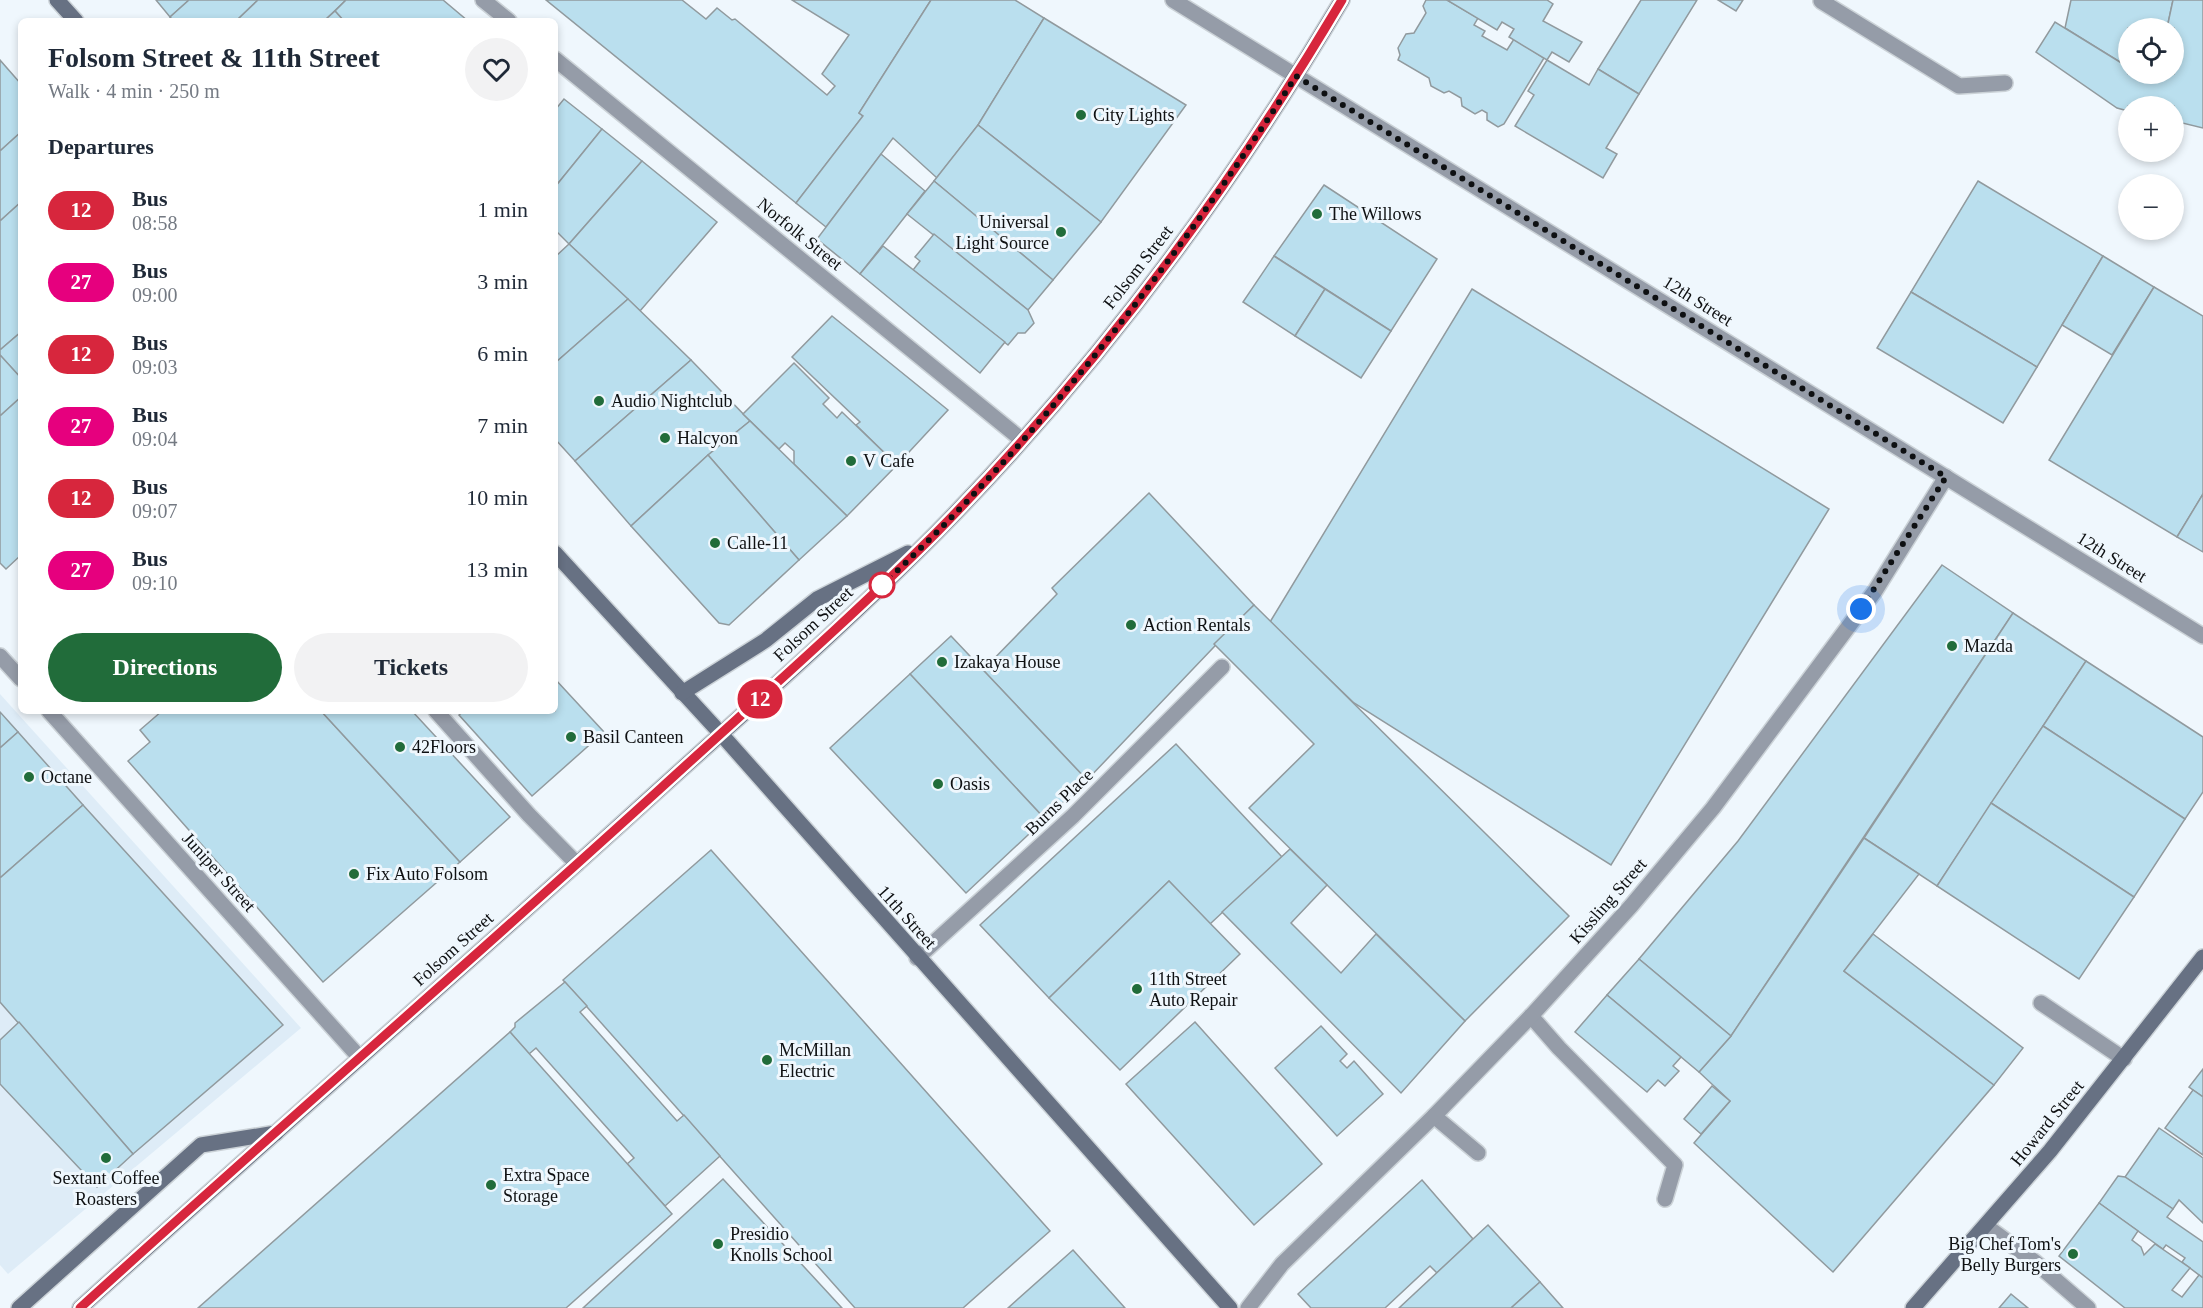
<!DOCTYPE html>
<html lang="en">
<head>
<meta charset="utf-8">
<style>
  :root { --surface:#fff; --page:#f2f2f3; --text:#1f2937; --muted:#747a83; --accent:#216c3a }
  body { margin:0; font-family:"Times New Roman",serif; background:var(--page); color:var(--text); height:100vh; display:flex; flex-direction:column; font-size:22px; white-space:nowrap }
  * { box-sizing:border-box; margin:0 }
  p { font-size:20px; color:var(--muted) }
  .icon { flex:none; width:33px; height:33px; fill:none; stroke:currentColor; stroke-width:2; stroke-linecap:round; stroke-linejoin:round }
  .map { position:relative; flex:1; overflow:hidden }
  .sheet { position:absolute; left:18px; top:18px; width:540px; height:696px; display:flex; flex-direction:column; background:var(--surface); border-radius:9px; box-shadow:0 3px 9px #0003 }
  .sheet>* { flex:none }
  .badge { padding:0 12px; border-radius:20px; font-size:21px; line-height:39px }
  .fabs { position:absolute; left:2118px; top:18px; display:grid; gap:12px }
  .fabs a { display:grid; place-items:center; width:66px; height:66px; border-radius:50%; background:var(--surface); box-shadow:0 3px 9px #0003; font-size:30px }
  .you { position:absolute; width:30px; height:30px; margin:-15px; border:4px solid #fff; border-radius:50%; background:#1a73e8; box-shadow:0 0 0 9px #1a73e833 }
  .map>.badge { position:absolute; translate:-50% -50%; box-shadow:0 0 0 3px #fff }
  h2 { padding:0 30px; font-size:22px; line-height:54px }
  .round { display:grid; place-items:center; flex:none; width:63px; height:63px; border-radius:32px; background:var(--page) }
  .head { display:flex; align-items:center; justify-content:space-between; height:102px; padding:0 30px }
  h1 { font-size:28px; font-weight:700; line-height:45px }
  .button { display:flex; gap:12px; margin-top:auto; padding:12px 30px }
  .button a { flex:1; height:69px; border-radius:36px; background:var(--accent); color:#fff; font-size:24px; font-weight:700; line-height:69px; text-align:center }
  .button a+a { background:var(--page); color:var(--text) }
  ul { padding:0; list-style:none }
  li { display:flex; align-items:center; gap:18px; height:72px; padding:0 30px }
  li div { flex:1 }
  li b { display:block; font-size:22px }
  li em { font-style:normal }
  li .badge { min-width:66px; font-weight:700; text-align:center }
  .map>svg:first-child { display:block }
  .built { fill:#deecf7 }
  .building { fill:#badfee; stroke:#919a9e; stroke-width:1.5 }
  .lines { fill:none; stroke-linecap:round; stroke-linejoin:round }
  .lane-casing { stroke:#cbd2d7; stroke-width:18 }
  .street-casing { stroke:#cbd2d7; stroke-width:18 }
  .secondary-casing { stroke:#cbd2d7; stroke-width:18 }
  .lane { stroke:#959ca8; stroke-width:15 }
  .street { stroke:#959ca8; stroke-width:15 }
  .secondary { stroke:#677183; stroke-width:15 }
  .line-casing { stroke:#fff; stroke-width:14 }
  .line { stroke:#d7263d; stroke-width:9 }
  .walk { stroke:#0e1012; stroke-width:6; stroke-dasharray:0 10.8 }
  .poi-dot { fill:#216c3a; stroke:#eff7fd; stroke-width:2 }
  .stop-dot { fill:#fff; stroke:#d7263d; stroke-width:3 }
  .labels { text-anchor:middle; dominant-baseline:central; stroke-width:6; stroke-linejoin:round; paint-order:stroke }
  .poi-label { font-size:18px; fill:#0e1012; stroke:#eff7fd; text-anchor:start }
  .street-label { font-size:18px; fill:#0e1012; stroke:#eff7fd }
</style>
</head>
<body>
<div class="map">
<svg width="2203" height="1308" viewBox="0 0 2203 1308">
  <rect width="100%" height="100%" fill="#eff7fd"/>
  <path class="built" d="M 0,694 L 301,1028 L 8,1274 L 0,1265 Z"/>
  <g class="building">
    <path d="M 156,0 L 189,0 L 170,17 Z"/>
    <path d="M 189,0 L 258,0 L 236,21 L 174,21 L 170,17 Z"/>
    <path d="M 258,0 L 346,0 L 324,21 L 236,21 Z"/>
    <path d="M 346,0 L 443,0 L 468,21 L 344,21 L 335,11 Z"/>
    <path d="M 546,0 L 682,0 L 706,19 L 717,8 L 732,20 L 735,19 L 827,95 L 835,86 L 822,74 L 849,35 L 792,0 L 931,0 L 859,113 L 863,116 L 796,203 Z"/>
    <path d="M 931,0 L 1015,0 L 1044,18 L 978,125 L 937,178 L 893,138 L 826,227 L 796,203 L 863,116 L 859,113 Z"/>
    <path d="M 1426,0 L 1447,0 L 1478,18 L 1474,25 L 1485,31 L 1482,36 L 1507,50 L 1514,39 L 1544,58 L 1504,124 L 1498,127 L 1487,120 L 1487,113 L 1482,110 L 1475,114 L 1462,106 L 1461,98 L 1449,91 L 1444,93 L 1431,86 L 1429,78 L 1398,60 L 1400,55 L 1398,48 L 1406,34 L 1414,33 L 1426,13 L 1423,6 Z"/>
    <path d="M 1447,0 L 1547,0 L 1553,4 L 1543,21 L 1582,42 L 1569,62 L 1552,52 L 1547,60 L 1509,37 L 1514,29 L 1502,22 L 1497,30 Z"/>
    <path d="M 1641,0 L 1697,0 L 1639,94 L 1598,69 Z"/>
    <path d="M 1718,0 L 1743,0 L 1736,11 Z"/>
    <path d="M 2071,0 L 2173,0 L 2167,28 L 2128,28 L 2128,67 L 2065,28 Z"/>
    <path d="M 2173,0 L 2203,0 L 2203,128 L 2174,121 L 2174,106 L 2128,106 L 2128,111 L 2117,108 L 2036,52 L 2055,22 L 2128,67 L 2128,74 L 2157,77 L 2158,74 L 2174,74 L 2174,28 L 2167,28 Z"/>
    <path d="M 335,11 L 344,21 L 324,21 Z"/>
    <path d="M 1044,18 L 1186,105 L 1101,222 L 978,125 Z"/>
    <path d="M 0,60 L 21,84 L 21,132 L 0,151 Z"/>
    <path d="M 1547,60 L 1589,85 L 1598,69 L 1639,94 L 1606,148 L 1617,154 L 1603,178 L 1515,126 L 1534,95 L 1528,91 Z"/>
    <path d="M 564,99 L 602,129 L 555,187 L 555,110 Z"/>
    <path d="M 978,125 L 1101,222 L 1053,280 L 934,181 Z"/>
    <path d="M 602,129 L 642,161 L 569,244 L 555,230 L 555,187 Z"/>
    <path d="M 21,132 L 21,202 L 0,221 L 0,151 Z"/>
    <path d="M 881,154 L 925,191 L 860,274 L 817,239 Z"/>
    <path d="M 642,161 L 717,222 L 640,311 L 569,244 Z"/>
    <path d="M 934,181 L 1053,280 L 1028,310 L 907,214 Z"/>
    <path d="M 1978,181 L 2103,256 L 2037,367 L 1911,292 Z"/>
    <path d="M 1324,185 L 1437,259 L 1391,331 L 1274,256 Z"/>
    <path d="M 21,202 L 21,332 L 0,350 L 0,221 Z"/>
    <path d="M 934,234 L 1028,310 L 1034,323 L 1025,333 L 1018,333 L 1008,345 L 913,270 L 920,261 L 915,257 Z"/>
    <path d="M 569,244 L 628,299 L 555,363 L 555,257 Z"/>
    <path d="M 883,246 L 1005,342 L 980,373 L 860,274 Z"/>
    <path d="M 1274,256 L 1325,289 L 1295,336 L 1243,302 Z"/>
    <path d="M 2103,256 L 2154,287 L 2112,355 L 2062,325 Z"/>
    <path d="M 2154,287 L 2203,316 L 2203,494 L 2177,537 L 2049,460 Z"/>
    <path d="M 1325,289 L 1391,331 L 1361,378 L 1295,336 Z"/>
    <path d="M 1472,289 L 1829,509 L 1611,865 L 1354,703 L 1270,622 Z"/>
    <path d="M 1911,292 L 2037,367 L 2003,423 L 1877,348 Z"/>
    <path d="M 628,299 L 691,360 L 575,461 L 555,439 L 555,363 Z"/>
    <path d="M 832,316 L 948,410 L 897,465 L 856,425 L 860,422 L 792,357 Z"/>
    <path d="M 21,332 L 21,378 L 0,355 L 0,350 Z"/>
    <path d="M 0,355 L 21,378 L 21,397 L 0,416 Z"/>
    <path d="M 691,360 L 750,421 L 708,455 L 631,526 L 575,461 Z"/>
    <path d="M 794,363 L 829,398 L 823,404 L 837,418 L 842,412 L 897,465 L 847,516 L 794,464 L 794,451 L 785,443 L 779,449 L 743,414 Z"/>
    <path d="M 21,397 L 21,555 L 6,569 L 0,563 L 0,416 Z"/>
    <path d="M 750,421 L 847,516 L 799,560 L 708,455 Z"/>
    <path d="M 708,455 L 799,560 L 729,625 L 719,623 L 631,526 Z"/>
    <path d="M 1149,493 L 1254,605 L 1087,780 L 983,670 L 1057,594 L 1052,588 Z"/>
    <path d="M 2203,494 L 2203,552 L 2177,537 Z"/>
    <path d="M 1942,565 L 2013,613 L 1731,1036 L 1639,959 L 1738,841 Z"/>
    <path d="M 1254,605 L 1569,916 L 1465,1021 L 1249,808 L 1314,744 L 1214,644 Z"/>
    <path d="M 2013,613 L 2086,661 L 1937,886 L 1864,838 Z"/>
    <path d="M 951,636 L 1087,780 L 1045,819 L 910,674 Z"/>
    <path d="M 2086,661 L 2203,737 L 2203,792 L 2185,819 L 2043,726 Z"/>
    <path d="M 910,674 L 1045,819 L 966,893 L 830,748 Z"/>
    <path d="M 555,679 L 604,732 L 532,796 L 459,715 L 464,711 L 555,711 Z"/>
    <path d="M 162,711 L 321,711 L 460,862 L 323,982 L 128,761 L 150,742 L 140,730 Z"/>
    <path d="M 321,711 L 412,711 L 510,817 L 460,862 Z"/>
    <path d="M 0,712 L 18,732 L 0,748 Z"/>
    <path d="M 2043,726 L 2185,819 L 2134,897 L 1991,803 Z"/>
    <path d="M 18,732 L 83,805 L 0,878 L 0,748 Z"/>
    <path d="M 1176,744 L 1282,857 L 1210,924 L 1169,881 L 1049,998 L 980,925 Z"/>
    <path d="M 1991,803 L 2134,897 L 2079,979 L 1937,886 Z"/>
    <path d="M 83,805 L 283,1025 L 133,1154 L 0,1002 L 0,878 Z"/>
    <path d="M 1864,838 L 1919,874 L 1844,971 L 1994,1085 L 1833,1272 L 1694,1143 L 1730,1101 L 1699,1072 L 1731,1036 Z"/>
    <path d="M 1290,849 L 1327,885 L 1291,923 L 1341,973 L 1376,934 L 1465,1021 L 1401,1093 L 1222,912 Z"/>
    <path d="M 711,850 L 1050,1231 L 963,1308 L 855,1308 L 563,980 Z"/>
    <path d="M 1169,881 L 1240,954 L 1120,1070 L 1049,998 Z"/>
    <path d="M 1873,934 L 2023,1048 L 1994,1085 L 1844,971 Z"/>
    <path d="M 1639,959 L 1731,1036 L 1699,1072 L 1607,995 Z"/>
    <path d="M 565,982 L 587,1006 L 580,1012 L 677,1121 L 684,1115 L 720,1156 L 665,1206 L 627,1164 L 634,1158 L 536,1048 L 529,1054 L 510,1032 L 515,1027 L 515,1023 Z"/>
    <path d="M 1607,995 L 1681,1057 L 1673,1066 L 1679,1071 L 1665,1086 L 1658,1080 L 1647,1092 L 1575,1032 Z"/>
    <path d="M 19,1022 L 133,1154 L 97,1187 L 0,1084 L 0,1040 Z"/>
    <path d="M 1195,1022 L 1322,1164 L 1254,1225 L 1126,1084 Z"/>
    <path d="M 1321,1026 L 1347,1054 L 1340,1061 L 1347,1068 L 1354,1061 L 1383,1094 L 1337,1136 L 1275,1068 Z"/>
    <path d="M 510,1032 L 672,1214 L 566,1308 L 198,1308 Z"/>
    <path d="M 2203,1069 L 2203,1097 L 2189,1087 Z"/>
    <path d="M 1712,1086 L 1730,1101 L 1701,1134 L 1684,1119 Z"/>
    <path d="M 2193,1090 L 2203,1097 L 2203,1155 L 2165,1128 Z"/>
    <path d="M 2159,1128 L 2203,1158 L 2203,1223 L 2179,1200 L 2173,1209 L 2125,1177 Z"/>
    <path d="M 2118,1176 L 2125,1177 L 2173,1209 L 2167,1217 L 2203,1242 L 2203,1278 L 2182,1262 L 2185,1258 L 2166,1245 L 2163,1249 L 2099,1203 Z"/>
    <path d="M 723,1179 L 842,1308 L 583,1308 Z"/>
    <path d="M 1422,1180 L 1473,1239 L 1437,1273 L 1430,1266 L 1385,1308 L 1311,1308 L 1298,1294 Z"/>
    <path d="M 2099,1203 L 2138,1231 L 2132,1240 L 2141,1247 L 2144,1255 L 2155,1244 L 2190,1268 L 2172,1290 L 2182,1297 L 2199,1275 L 2203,1278 L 2203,1308 L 2125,1308 L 2059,1256 Z"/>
    <path d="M 1488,1225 L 1540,1282 L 1511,1308 L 1399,1308 Z"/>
    <path d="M 1073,1250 L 1125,1308 L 1008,1308 Z"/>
    <path d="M 1540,1282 L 1563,1308 L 1511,1308 Z"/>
    <path d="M 2011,1294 L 2028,1308 L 1999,1308 Z"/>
  </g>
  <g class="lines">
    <defs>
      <g id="lane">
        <path d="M 1821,1 L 1959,86 L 2005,83"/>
        <path d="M 436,711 L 529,815 L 577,864"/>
        <path d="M 2041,1003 L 2124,1059"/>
        <path d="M 1531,1016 L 1559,1048 L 1675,1165 L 1665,1199"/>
        <path d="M 1434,1116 L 1478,1153"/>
      </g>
      <g id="street">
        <path d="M 483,0 L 509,21"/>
        <path d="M 1173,0 L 2203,636"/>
        <path d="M 555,59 L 1022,440"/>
        <path d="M 0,656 L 21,679"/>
        <path d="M 49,711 L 360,1058"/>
        <path d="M 917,958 L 1073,816 L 1222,667"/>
        <path d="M 1986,1226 L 2035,1262 L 2088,1308"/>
        <path d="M 1248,1308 L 1282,1264 L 1434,1116 L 1531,1016 L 1631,906 L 1713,808 L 1875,591 L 1946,477"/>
      </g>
      <g id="secondary">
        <path d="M 57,0 L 76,21"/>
        <path d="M 555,553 L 722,735 L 1230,1308"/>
        <path d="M 682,693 L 766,640 L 817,599 L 908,553"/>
        <path d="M 19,1308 L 201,1145 L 276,1133"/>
        <path d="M 80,1308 C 266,1140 455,975 641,806 C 740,716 842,628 937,532 C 1093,373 1229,191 1342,0"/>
        <path d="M 1913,1308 L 2050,1151 L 2203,957"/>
      </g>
    </defs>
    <use href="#lane" class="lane-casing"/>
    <use href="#street" class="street-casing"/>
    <use href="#secondary" class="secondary-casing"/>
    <use href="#lane" class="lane"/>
    <use href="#street" class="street"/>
    <use href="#secondary" class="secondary"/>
  </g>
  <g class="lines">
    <defs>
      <path id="line" d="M 80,1308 C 272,1133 469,963 661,788 C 754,703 848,621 937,532 C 1093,373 1229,191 1342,0"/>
    </defs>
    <use href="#line" class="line-casing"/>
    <use href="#line" class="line"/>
    <path class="walk" d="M 882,585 C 1037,442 1181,255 1296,76 L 1946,477 L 1861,609"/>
  </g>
  <g class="poi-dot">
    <circle cx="1081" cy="115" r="6"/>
    <circle cx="1317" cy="214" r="6"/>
    <circle cx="1061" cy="232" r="6"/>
    <circle cx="599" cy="401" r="6"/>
    <circle cx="665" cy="438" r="6"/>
    <circle cx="851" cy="461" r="6"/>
    <circle cx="715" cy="543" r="6"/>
    <circle cx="1131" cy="625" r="6"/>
    <circle cx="1952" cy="646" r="6"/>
    <circle cx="942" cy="662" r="6"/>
    <circle cx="571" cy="737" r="6"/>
    <circle cx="400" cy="747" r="6"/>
    <circle cx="29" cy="777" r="6"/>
    <circle cx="938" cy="784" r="6"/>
    <circle cx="354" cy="874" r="6"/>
    <circle cx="1137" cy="989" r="6"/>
    <circle cx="767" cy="1060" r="6"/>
    <circle cx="106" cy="1158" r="6"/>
    <circle cx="491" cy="1185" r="6"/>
    <circle cx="718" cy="1244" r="6"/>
    <circle cx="2073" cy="1254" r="6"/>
  </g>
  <circle class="stop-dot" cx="882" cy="585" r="12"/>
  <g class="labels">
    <g class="poi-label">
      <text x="1093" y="115">City Lights</text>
      <text x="1329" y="214">The Willows</text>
      <text x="1049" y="222" text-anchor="end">Universal<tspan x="1049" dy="21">Light Source</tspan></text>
      <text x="611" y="401">Audio Nightclub</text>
      <text x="677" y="438">Halcyon</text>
      <text x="863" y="461">V Cafe</text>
      <text x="727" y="543">Calle-11</text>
      <text x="1143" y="625">Action Rentals</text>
      <text x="1964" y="646">Mazda</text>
      <text x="954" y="662">Izakaya House</text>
      <text x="583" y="737">Basil Canteen</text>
      <text x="412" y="747">42Floors</text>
      <text x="41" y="777">Octane</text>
      <text x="950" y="784">Oasis</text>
      <text x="366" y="874">Fix Auto Folsom</text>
      <text x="1149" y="979">11th Street<tspan x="1149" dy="21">Auto Repair</tspan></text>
      <text x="779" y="1050">McMillan<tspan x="779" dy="21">Electric</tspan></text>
      <text x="503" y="1175">Extra Space<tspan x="503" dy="21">Storage</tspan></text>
      <text x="106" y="1178" text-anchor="middle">Sextant Coffee<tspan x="106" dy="21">Roasters</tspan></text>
      <text x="730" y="1234">Presidio<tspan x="730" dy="21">Knolls School</tspan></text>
      <text x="2061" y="1244" text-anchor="end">Big Chef Tom's<tspan x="2061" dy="21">Belly Burgers</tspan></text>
    </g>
    <g class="street-label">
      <text transform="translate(800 234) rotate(39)">Norfolk Street</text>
      <text transform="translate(1138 267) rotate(-52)">Folsom Street</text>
      <text transform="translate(1698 301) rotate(32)">12th Street</text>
      <text transform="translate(2112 557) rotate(32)">12th Street</text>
      <text transform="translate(813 624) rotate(-43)">Folsom Street</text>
      <text transform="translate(1059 802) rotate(-44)">Burns Place</text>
      <text transform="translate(219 872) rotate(48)">Juniper Street</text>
      <text transform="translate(1608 901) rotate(-49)">Kissling Street</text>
      <text transform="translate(907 917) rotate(48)">11th Street</text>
      <text transform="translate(453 949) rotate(-42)">Folsom Street</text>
      <text transform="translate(2047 1123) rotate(-51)">Howard Street</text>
    </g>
  </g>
</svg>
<div class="fabs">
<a><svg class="icon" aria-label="locate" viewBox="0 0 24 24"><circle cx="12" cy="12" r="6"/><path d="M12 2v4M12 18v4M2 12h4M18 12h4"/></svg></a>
<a>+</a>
<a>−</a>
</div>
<div class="you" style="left:1861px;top:609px"></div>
<b class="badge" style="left:760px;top:699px;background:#d7263d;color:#fff">12</b>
<section class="sheet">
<div class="head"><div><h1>Folsom Street &amp; 11th Street</h1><p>Walk · 4 min · 250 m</p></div><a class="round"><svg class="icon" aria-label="heart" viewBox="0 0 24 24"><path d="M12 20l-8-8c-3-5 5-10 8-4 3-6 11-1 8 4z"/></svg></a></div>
<h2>Departures</h2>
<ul>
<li><span class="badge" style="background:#d7263d;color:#fff">12</span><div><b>Bus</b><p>08:58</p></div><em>1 min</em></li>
<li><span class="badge" style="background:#e6007e;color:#fff">27</span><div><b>Bus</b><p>09:00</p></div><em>3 min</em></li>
<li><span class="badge" style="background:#d7263d;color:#fff">12</span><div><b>Bus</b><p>09:03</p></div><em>6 min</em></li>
<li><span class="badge" style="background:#e6007e;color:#fff">27</span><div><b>Bus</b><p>09:04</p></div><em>7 min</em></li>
<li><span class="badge" style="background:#d7263d;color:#fff">12</span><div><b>Bus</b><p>09:07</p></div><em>10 min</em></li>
<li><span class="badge" style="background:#e6007e;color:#fff">27</span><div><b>Bus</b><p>09:10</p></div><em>13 min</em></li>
</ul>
<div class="button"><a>Directions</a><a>Tickets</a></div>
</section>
</div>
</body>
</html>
